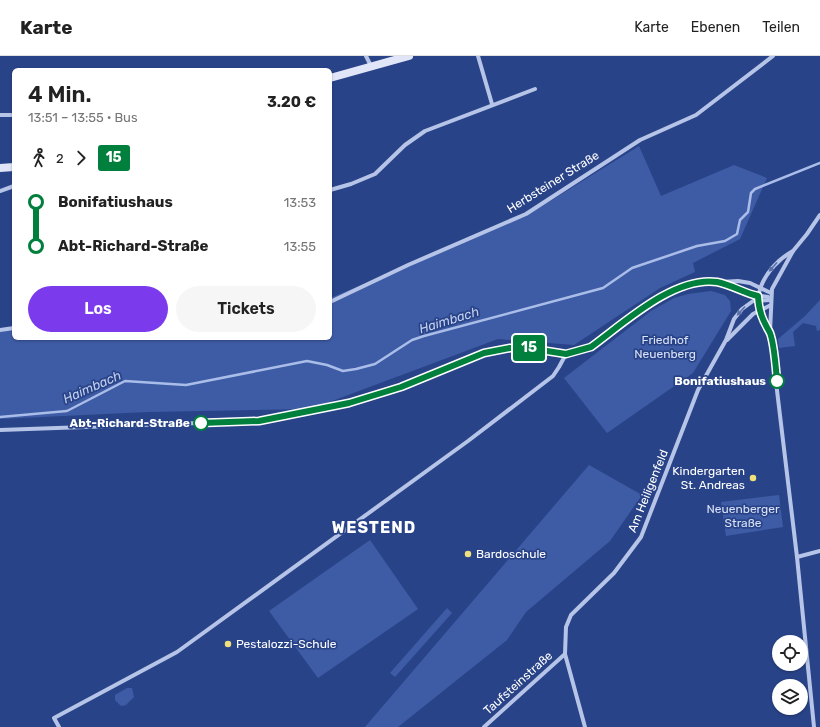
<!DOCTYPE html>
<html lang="de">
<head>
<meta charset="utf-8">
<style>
  :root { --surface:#fff; --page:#f6f6f6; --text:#222; --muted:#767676; --line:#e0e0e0; --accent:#7c3aed }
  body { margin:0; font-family:Rubik,sans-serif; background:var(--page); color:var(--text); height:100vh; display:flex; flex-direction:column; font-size:15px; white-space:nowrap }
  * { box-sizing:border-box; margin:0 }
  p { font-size:13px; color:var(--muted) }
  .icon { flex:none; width:22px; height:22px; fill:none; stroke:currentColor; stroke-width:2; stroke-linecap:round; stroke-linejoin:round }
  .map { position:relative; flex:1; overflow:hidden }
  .panel { position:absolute; left:12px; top:12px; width:320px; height:272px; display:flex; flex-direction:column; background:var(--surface); border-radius:6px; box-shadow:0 1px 3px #0004 }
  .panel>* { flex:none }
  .badge { padding:0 8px; border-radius:3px; font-size:14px; line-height:26px }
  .controls { position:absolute; left:772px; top:579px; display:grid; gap:8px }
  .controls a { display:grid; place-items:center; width:36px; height:36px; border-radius:50%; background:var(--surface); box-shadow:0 1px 3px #0004; font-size:20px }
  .map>.badge { position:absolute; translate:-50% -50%; box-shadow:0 0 0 2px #fff }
  .legs { display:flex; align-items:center; gap:6px; height:44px; padding:0 16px; font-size:13px }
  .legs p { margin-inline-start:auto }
  .headline { display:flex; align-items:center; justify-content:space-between; height:68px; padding:0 16px }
  h1 { font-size:22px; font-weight:600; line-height:30px }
  .primary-button { display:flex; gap:8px; margin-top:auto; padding:8px 16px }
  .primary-button a { flex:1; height:46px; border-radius:24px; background:var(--accent); color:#fff; font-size:16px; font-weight:600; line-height:46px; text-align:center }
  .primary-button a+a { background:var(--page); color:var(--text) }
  ul { padding:0 16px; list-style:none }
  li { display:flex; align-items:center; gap:14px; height:44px; font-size:15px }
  li i { display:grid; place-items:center; width:6px; height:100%; margin:0 5px; background:currentColor }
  li i::after { content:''; width:10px; height:10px; margin:-5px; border:3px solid; border-radius:50%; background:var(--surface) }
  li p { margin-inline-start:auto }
  li:first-child i { background:linear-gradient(#0000 50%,currentColor 0) }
  li:last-child i { background:linear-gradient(currentColor 50%,#0000 0) }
  header { display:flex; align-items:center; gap:24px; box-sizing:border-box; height:56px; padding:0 20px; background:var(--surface); border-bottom:1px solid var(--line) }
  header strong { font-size:19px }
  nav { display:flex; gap:22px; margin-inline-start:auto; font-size:14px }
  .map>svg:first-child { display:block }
  .green { fill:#3e5ca5 }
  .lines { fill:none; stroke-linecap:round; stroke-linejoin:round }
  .stream { stroke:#aabde9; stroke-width:2.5 }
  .street { stroke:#b6c4e8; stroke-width:4 }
  .secondary { stroke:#e0e6f8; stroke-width:8 }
  .oneway { fill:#5a70aa }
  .line-1-casing { stroke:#fff; stroke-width:9 }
  .line-1 { stroke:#007f3d; stroke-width:6 }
  .stop-1-dot { fill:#fff; stroke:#007f3d; stroke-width:2 }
  .poi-dot { fill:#f0e17c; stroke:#294388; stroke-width:1.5 }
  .labels { text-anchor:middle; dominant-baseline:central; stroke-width:3.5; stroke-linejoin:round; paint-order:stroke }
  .street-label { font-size:12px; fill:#fff; stroke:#294388 }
  .park-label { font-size:12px; fill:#d9e2f7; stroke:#294388 }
  .stop-label { font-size:12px; font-weight:bold; fill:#fff; stroke:#294388; text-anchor:end }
  .poi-label { font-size:12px; fill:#fff; stroke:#294388; text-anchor:start }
  .water-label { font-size:13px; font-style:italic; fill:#c1cff0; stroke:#294388 }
  .district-label { font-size:16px; font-weight:bold; letter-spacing:1px; fill:#fff; stroke:#294388 }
</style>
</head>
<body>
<header>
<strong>Karte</strong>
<nav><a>Karte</a><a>Ebenen</a><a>Teilen</a></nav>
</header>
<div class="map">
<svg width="820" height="671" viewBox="0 0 820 671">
  <rect width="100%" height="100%" fill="#294388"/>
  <g class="green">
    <path d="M 639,90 L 661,140 L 734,109 L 767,122 L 740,183 L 693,207 L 695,216 L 660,232 L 574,289 L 498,283 L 324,348 L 306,353 L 147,356 L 0,363 L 0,275 L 14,273 L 14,282 L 330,282 L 330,242 L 526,160 Z"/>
    <path d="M 711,235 L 725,239 L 730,245 L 731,255 L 693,317 L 607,377 L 564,322 L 651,255 L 674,242 L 688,238 Z"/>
    <path d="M 820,244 L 820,274 L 817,275 L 816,270 L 803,267 L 793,276 L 795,290 L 779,292 L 778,283 L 805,260 Z"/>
    <path d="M 589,409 L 642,439 L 610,485 L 526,556 L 507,584 L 398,671 L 365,671 Z"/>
    <path d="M 779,439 L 783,471 L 726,480 L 721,446 Z"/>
    <path d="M 370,484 L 418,553 L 318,622 L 269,555 Z"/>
    <path d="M 447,552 L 452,557 L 395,621 L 390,617 Z"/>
    <path d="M 127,632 L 132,632 L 134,641 L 126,649 L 121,650 L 115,644 L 115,639 Z"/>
  </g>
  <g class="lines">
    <path class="stream" d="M 0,361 L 67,355 L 125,325 L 186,329 L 307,305 L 327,309 L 343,315 L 356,313 L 375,308 L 412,284 L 424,280 L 603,232 L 632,212 L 697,190 L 725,185 L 737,178 L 740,164 L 748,156 L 751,137 L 755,133 L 820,107"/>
    <g class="street">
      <path d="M 366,0 L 371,10"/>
      <path d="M 478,0 L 492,48"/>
      <path d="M 0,59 L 14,59"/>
      <path d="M 330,134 L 351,128 L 375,118 L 405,89 L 425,75 L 535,33"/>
      <path d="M 0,135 L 14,130"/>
      <path d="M 719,227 L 747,238 L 768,241"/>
      <path d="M 330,246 L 408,209 L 526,158 L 640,84 L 696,59 L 773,0"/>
      <path d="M 0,274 L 14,272"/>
      <path d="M 770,276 C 743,248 765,210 793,195"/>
      <path d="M 727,284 L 753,258 L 771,249"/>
      <path d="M 0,374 L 259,365 L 289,360 L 379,339 L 484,297 L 510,292 L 528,292 L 566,298 L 591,291 L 666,238 L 682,231 L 701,227 L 738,225 L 750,227 L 771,237"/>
      <path d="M 797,501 L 820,495"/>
      <path d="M 59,671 L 54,662 L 177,596 L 468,385 L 553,320 L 559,311 L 566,298"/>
      <path d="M 484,671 L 565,598"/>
      <path d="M 585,671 L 565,598 L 566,571 L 571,559 L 614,517 L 641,481 L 698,334 L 726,284 L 734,263 L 742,253 L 753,245 L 771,244"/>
      <path d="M 814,671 L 797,501 L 770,276 L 772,233 L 793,195 L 807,178 L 820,159"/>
    </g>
    <g class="secondary">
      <path d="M 330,22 L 409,0"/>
      <path d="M 0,112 L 14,111"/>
    </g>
  </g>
  <defs><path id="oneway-solid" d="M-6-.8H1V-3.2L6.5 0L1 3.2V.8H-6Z"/></defs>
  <g class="oneway">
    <use href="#oneway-solid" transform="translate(773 211) rotate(132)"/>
    <use href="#oneway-solid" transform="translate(741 255) rotate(132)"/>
  </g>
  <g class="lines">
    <defs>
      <path id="line-1" d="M 201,367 L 259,365 L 349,347 L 401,331 L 484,297 L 510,292 L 528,292 L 566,298 L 591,291 C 624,267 674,220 717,226 C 732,229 744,237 758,240 C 759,255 762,263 769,275 C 774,283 776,314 777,325"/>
    </defs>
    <use href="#line-1" class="line-1-casing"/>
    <use href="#line-1" class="line-1"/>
  </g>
  <g class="stop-1-dot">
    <circle cx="777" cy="325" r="7"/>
    <circle cx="201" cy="367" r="7"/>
  </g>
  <g class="poi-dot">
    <circle cx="753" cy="422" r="4"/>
    <circle cx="468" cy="498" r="4"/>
    <circle cx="228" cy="588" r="4"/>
  </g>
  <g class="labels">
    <g class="street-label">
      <text transform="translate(553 126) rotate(-32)">Herbsteiner Straße</text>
      <text transform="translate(648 435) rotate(-68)">Am Heiligenfeld</text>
      <text transform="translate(518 627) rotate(-42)">Taufsteinstraße</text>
    </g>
    <g class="park-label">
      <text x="665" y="284">Friedhof<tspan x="665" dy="14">Neuenberg</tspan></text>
      <text x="743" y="453">Neuenberger<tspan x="743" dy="14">Straße</tspan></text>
    </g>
    <g class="stop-label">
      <text x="766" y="325">Bonifatiushaus</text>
      <text x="190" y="367">Abt-Richard-Straße</text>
    </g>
    <g class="poi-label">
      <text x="745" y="415" text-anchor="end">Kindergarten<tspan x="745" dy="14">St. Andreas</tspan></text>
      <text x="476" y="498">Bardoschule</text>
      <text x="236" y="588">Pestalozzi-Schule</text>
    </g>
    <g class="water-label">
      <text transform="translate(449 264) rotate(-17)">Haimbach</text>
      <text transform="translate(92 331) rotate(-24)">Haimbach</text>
    </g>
    <g class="district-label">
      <text x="374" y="471">WESTEND</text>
    </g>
  </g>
</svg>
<div class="controls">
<a><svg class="icon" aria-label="locate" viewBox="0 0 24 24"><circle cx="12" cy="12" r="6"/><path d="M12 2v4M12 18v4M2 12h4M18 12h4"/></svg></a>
<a><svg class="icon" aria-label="layers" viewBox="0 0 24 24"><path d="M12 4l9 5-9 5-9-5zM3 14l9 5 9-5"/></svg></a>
</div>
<b class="badge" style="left:529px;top:292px;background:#007f3d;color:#fff">15</b>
<section class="panel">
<div class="headline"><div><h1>4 Min.</h1><p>13:51 – 13:55 · Bus</p></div><b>3.20 €</b></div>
<div class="legs"><svg class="icon" aria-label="walk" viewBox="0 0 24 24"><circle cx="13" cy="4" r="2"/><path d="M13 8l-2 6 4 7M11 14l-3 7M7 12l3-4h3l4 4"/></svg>2<svg class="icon" aria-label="forward" viewBox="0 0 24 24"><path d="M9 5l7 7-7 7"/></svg><b class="badge" style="background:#007f3d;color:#fff">15</b></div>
<ul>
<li><i style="color:#007f3d"></i><b>Bonifatiushaus</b><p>13:53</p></li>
<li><i style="color:#007f3d"></i><b>Abt-Richard-Straße</b><p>13:55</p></li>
</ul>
<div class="primary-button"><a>Los</a><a>Tickets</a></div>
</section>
</div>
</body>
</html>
